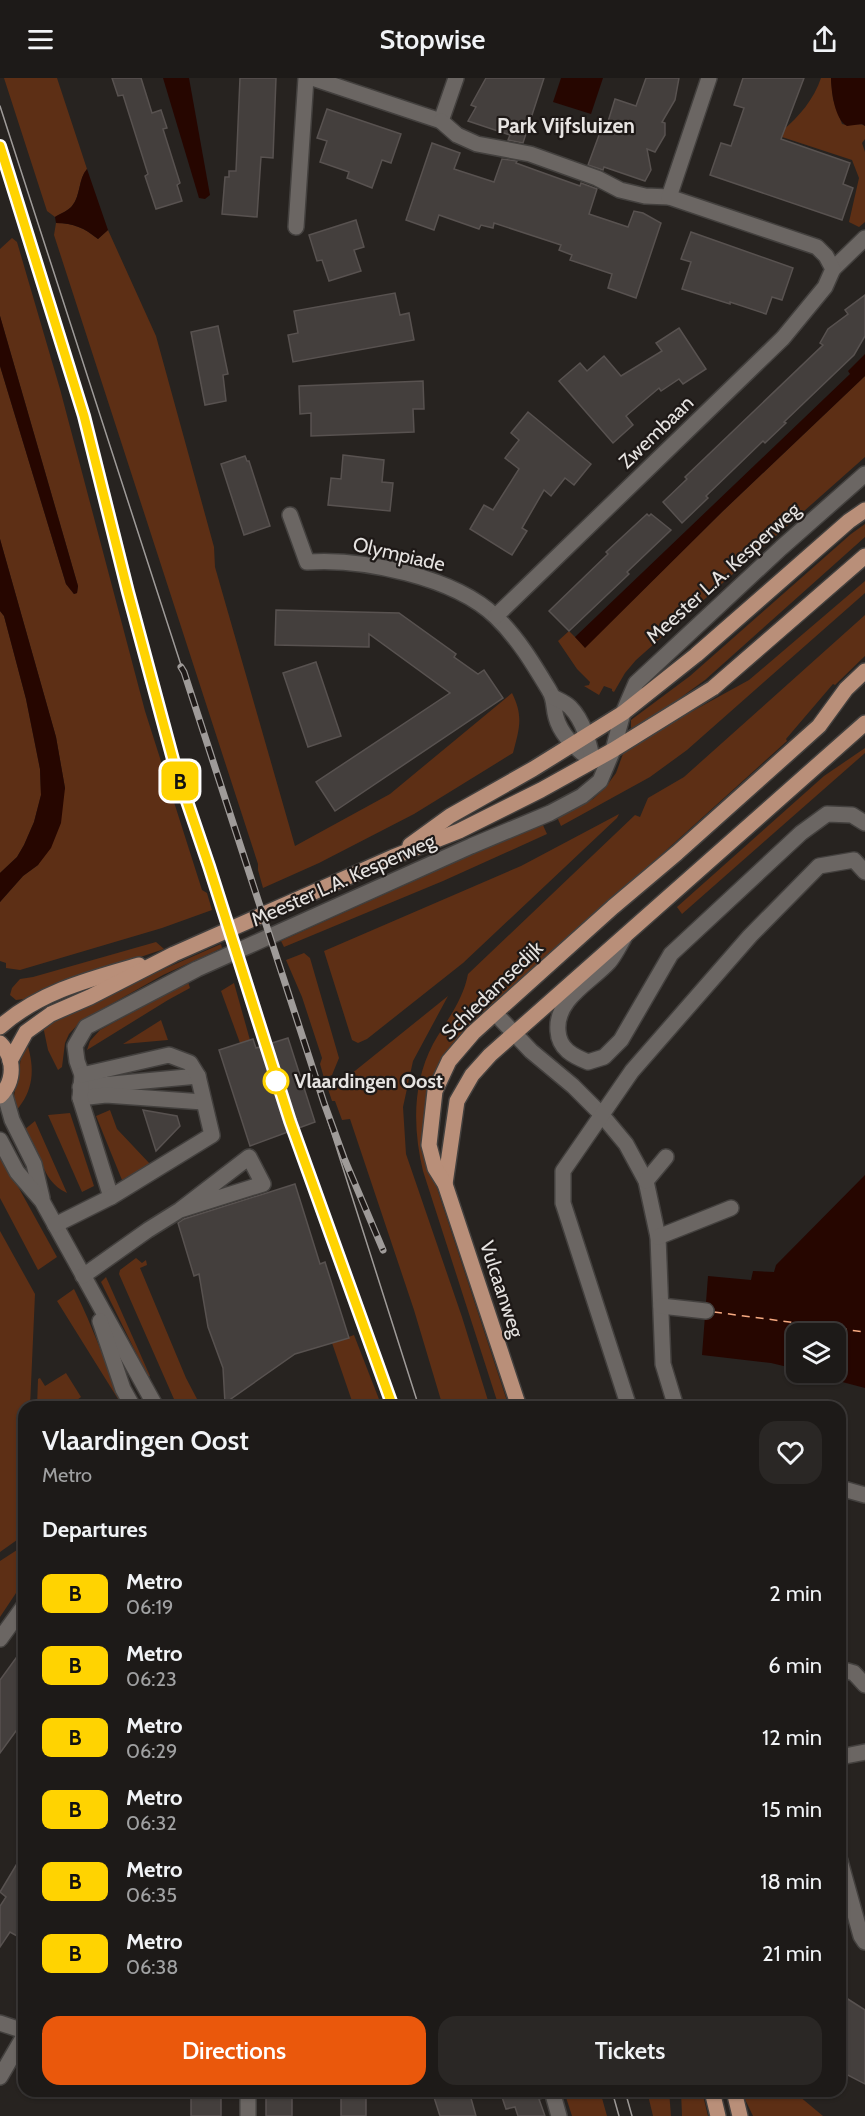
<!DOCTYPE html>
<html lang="en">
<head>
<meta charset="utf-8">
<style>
  :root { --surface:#1d1a18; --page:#2a2725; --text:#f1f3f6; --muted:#a0a1a2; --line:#3b3837; --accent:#ea580c }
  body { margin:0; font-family:Cabin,sans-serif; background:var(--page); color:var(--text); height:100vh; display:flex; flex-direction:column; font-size:22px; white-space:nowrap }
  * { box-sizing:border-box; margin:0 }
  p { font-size:20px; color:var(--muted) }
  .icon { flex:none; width:33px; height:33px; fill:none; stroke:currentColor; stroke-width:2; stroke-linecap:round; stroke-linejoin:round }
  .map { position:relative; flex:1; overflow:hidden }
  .details { position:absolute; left:18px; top:1323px; width:828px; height:696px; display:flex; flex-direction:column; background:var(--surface); border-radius:18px; box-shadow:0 2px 4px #0004,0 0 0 2px var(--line) }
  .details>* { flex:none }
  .badge { padding:0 12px; border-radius:9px; font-size:21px; line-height:39px }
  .fabs { position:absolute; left:786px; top:1245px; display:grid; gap:12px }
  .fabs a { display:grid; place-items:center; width:60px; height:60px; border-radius:12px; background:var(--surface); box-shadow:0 2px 4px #0004,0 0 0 2px var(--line); font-size:30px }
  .map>.badge { position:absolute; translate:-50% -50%; box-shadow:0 0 0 3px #fff }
  h2 { padding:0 24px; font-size:22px; line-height:54px }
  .round { display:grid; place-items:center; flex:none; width:63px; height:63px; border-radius:18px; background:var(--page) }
  .overview { display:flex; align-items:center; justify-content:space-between; height:102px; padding:0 24px }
  h1 { font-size:28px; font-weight:600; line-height:45px }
  .action { display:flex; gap:12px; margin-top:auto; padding:12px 24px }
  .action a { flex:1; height:69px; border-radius:18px; background:var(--accent); color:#fff; font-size:24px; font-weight:600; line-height:69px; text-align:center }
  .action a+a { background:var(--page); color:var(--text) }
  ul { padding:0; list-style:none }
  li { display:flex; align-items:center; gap:18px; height:72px; padding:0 24px }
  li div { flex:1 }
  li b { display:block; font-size:22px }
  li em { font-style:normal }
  li .badge { min-width:66px; font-weight:700; text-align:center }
  header { display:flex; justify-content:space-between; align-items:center; height:78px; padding:0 24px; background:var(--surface); font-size:27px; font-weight:600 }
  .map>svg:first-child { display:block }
  .green { fill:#5d2f15 }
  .water { fill:#260600 }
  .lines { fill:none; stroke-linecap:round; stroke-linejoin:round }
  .ferry { stroke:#f6aa81; stroke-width:1.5; stroke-dasharray:8 6; stroke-linecap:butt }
  .building { fill:#443f3d; stroke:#585250; stroke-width:1.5 }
  .minor-casing { stroke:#43403e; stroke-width:18 }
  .major-casing { stroke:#43403e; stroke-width:18 }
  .minor { stroke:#6b6663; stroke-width:15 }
  .major { stroke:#b98f79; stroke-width:15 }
  .tram { stroke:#9f9b99; stroke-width:1.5 }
  .rail-casing { stroke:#9f9b99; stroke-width:7 }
  .rail { stroke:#1e1917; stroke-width:4.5; stroke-dasharray:14; stroke-linecap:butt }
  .line-casing { stroke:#fff; stroke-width:14 }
  .line { stroke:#ffd301; stroke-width:9 }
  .stop-dot { fill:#fff; stroke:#ffd301; stroke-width:3 }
  .labels { text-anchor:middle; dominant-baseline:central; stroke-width:4.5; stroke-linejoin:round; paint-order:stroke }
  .street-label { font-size:20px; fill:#e6e3e1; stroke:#1e1917 }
  .stop-label { font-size:20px; font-weight:bold; fill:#e6e3e1; stroke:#1e1917; text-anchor:start }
  .neighbourhood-label { font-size:21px; font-weight:bold; fill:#e6e3e1; stroke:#1e1917 }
</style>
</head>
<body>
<header><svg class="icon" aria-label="menu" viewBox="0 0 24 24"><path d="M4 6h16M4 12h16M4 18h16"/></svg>Stopwise<svg class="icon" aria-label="share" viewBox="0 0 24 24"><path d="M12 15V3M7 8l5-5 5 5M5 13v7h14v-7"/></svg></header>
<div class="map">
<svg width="865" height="2038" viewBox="0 0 865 2038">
  <rect width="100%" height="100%" fill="#272320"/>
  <g class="green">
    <path d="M 4,0 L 57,0 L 87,91 C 78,101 81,117 72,128 C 69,132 60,136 55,139 L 47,133 Z"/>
    <path d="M 821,0 L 831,0 L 833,21 L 842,46 C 850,49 858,44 865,48 L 865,61 L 862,65 L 865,74 L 865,144 L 859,149 L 849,144 L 859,100 L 852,82 L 782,59 L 782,53 C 799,39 814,21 821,0 Z"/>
    <path d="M 56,145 C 74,145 84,150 98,161 L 108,152 L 156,258 L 214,469 L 215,489 L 295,768 L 390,716 L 512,615 C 524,639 519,651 513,675 L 414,736 L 319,785 L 263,810 L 258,792 L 258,786 L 54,157 Z"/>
    <path d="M 12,160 L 17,164 L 60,311 L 145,633 L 202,812 L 207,815 L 212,832 L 162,850 L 20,892 L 6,890 L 6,885 L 0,883 L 0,824 L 23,798 L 38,787 L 65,710 L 56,659 L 0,461 L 0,288 L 66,506 L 74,516 L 77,515 L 78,508 L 0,238 L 0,171 Z"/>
    <path d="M 865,298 L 865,379 L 636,582 L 625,595 L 614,614 L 612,613 L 612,611 L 604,608 L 599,617 L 584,608 L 589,607 L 590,604 L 577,591 L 558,563 L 569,553 L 585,569 L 723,433 Z"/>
    <path d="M 865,446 L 865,459 L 705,602 L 644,646 L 631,650 L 631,642 L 690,598 L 851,456 Z"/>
    <path d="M 865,503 L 865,515 L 687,672 L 650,699 L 561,748 L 557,739 L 593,721 L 605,710 L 616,695 L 624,673 L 651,656 L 749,602 Z"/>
    <path d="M 0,533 L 4,538 L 26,621 L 40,691 L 41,717 L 34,744 L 24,767 L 17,779 L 0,795 Z"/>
    <path d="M 865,537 L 865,578 L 835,607 L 833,606 L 786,661 L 787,663 L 464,955 L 445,978 L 431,1092 L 509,1329 L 499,1329 L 423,1093 C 413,1051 412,1006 433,966 C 446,943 463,923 468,896 L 635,737 L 640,739 L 648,720 L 684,699 Z"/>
    <path d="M 865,670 L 865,675 L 682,836 L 677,829 L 824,698 Z"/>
    <path d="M 619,736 L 617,740 L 463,885 L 367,961 L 358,965 L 352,962 L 324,873 L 521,788 Z"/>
    <path d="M 542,745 L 547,756 L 443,803 L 284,869 L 281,863 Z"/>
    <path d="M 156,864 L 164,871 L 82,899 L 54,906 L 24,921 L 16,922 L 10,917 L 12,910 L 20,901 L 33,899 Z"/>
    <path d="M 221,866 L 222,870 L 163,897 L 81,943 L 69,956 L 65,965 L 62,989 L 58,992 L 48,972 L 43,948 L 123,909 Z"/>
    <path d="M 304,875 L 310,880 L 339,980 L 332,997 L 324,1000 L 320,986 L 322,980 L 302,919 L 286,882 Z"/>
    <path d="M 188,904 L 190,910 L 168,922 L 87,972 L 90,963 L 100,952 Z"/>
    <path d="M 234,905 L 250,962 L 240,965 L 221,913 Z"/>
    <path d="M 448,918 L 413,983 L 403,1029 L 406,1076 L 462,1239 L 490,1329 L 443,1329 L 414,1232 L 350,1041 L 342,1042 L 335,1023 L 332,1023 L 328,1011 L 335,1009 Z"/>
    <path d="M 161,942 L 168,962 L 123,966 Z"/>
    <path d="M 27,965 C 35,991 34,1012 16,1033 C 11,1019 16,1012 18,999 C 22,982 18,982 27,965 Z"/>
    <path d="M 110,1032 L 117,1051 L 150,1086 L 122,1102 L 96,1038 Z"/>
    <path d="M 70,1035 L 94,1108 L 82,1114 L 48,1037 Z"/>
    <path d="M 35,1043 L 67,1115 C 38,1101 44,1073 24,1052 Z"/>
    <path d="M 0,1076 L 57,1179 L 38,1192 L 0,1120 Z"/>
    <path d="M 0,1153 L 35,1216 L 30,1329 L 24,1329 L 24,1457 L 0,1474 Z"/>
    <path d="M 136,1180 L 142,1185 L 146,1182 L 147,1187 L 140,1190 L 186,1300 L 197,1321 L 177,1328 L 119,1196 L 120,1192 Z"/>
    <path d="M 106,1199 L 150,1298 L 148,1299 L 101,1204 Z"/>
    <path d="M 74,1211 C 94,1250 106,1291 127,1329 L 123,1329 L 57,1223 Z"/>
    <path d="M 354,1257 L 382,1329 L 354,1329 L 332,1265 Z"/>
    <path d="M 66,1295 L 81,1319 L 73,1325 L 76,1329 L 37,1329 L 38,1301 L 40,1300 L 45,1308 Z"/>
    <path d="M 17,1472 L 24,1476 L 24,1503 L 0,1539 L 0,1483 Z"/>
    <path d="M 564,2013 L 600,2013 L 607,2038 L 572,2038 Z"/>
    <path d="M 647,2013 L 669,2013 L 671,2038 L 653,2038 Z"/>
    <path d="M 681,2013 L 702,2013 L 708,2038 L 682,2038 Z"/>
    <path d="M 741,2013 L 793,2013 L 823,2038 L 753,2038 Z"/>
  </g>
  <g class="water">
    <path d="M 163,0 L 189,0 L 210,117 L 205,121 L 199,120 Z"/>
    <path d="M 561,0 L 603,0 L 591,36 L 553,24 Z"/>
    <path d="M 831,0 L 865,0 L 865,48 L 862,46 L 847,48 C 835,42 831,13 831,0 Z"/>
    <path d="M 87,91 L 108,152 L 98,161 C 84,150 74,145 56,145 L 55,139 C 60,136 69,132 72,128 C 81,117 78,101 87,91 Z"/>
    <path d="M 0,238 L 78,508 L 77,515 L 74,516 L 66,506 L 0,288 Z"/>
    <path d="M 865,276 L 865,298 L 723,433 L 585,570 L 575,559 L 850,296 L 848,293 Z"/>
    <path d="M 0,461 L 56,659 L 65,710 L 61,745 L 51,770 L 38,787 L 23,798 L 0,824 L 0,795 L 17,779 L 24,767 L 34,744 L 41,717 L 40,691 L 26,621 L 4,538 L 0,533 Z"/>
    <path d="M 865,1097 L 865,1310 L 808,1295 L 836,1294 L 836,1256 L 796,1256 L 796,1291 L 771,1285 L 702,1277 L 708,1198 L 751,1202 L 753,1193 L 774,1194 L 776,1187 Z"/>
  </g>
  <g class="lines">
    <path class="ferry" d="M 714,1234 L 865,1254"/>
  </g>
  <g class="building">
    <path d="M 112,0 L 141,0 L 152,35 L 161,32 L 167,50 L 163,51 L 180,105 L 177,107 L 182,123 L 156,131 L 145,98 L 148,96 L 123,17 L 118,18 Z"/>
    <path d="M 240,0 L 276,0 L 273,80 L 261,79 L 257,139 L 222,136 L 225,99 L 229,99 L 229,93 L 236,93 Z"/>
    <path d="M 486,0 L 544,0 L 523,65 L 508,62 L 510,57 L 468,43 L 476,29 L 471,27 Z"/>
    <path d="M 646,0 L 679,0 L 675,22 L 662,44 L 665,45 L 665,57 L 655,74 L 647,71 L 651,92 L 645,103 L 604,89 L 603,92 L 588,87 L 602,49 L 606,50 L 615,21 L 636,28 Z"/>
    <path d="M 743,0 L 804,0 L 781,61 L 850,85 L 843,106 L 853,110 L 842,142 L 710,97 L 721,65 L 731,68 L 744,30 L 734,27 Z"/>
    <path d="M 327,31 L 401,56 L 391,85 L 382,82 L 372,110 L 347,100 L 349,94 L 320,84 L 327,63 L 317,60 Z"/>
    <path d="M 432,65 L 460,75 L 454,91 L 494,104 L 502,81 L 517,83 L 516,85 L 538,93 L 580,108 L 581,105 L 597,111 L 589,136 L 628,149 L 634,133 L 643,135 L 661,145 L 636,220 L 608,210 L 612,196 L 570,182 L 572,177 L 559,172 L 561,167 L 494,145 L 493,150 L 481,147 L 479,151 L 439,137 L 434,152 L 406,142 Z"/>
    <path d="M 356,142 L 364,169 L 354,172 L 361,193 L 329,203 L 322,182 L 317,183 L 309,157 Z"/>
    <path d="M 691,154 L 793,190 L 782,222 L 772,219 L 766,236 L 730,224 L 730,226 L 682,211 L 691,184 L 681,181 Z"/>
    <path d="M 395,215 L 400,237 L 409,235 L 414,262 L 293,284 L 288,257 L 298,255 L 294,233 Z"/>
    <path d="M 865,217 L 865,258 L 854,277 L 784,344 L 786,345 L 765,365 L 763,363 L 706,418 L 708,420 L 682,445 L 663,424 L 687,401 L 685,399 L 823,267 L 820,265 L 828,251 L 848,236 L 845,232 Z"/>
    <path d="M 218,248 L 228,296 L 223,297 L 226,323 L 205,327 L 191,254 Z"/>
    <path d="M 679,250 L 706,291 L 683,306 L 679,301 L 661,313 L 659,310 L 626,338 L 633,347 L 613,365 L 559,303 L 580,285 L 587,293 L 604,278 L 621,298 L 662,273 L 656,265 Z"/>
    <path d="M 423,303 L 424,331 L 413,331 L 414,354 L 311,358 L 311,335 L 300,336 L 299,308 Z"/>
    <path d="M 528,334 L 591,386 L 574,407 L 565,400 L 551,418 L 544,412 L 522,450 L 527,453 L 512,477 L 470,451 L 484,427 L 493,432 L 519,391 L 505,380 L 519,362 L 511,355 Z"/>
    <path d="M 343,377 L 384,382 L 382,404 L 393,405 L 390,433 L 328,427 L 331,400 L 341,401 Z"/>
    <path d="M 245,378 L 247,383 L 249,383 L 270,448 L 244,457 L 221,386 Z"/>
    <path d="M 647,436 L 649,438 L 651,436 L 671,452 L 627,494 L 629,496 L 569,553 L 549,533 L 608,476 L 606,474 Z"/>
    <path d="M 276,532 L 399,535 L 456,576 L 454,579 L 478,596 L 484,592 L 503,620 L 335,733 L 316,704 L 450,615 L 369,556 L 369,569 L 275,567 Z"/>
    <path d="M 316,584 L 341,658 L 308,669 L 283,595 Z"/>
    <path d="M 288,960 L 315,1044 L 250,1068 L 219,972 L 253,961 L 256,970 Z"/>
    <path d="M 143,1032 L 177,1038 L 180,1048 L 156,1073 Z"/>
    <path d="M 295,1106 L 320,1186 L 325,1184 L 349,1260 L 295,1276 L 225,1325 L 223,1290 L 208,1249 L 199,1196 L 194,1198 L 178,1145 L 184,1141 Z"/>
    <path d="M 24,1569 L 24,1642 L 0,1675 L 0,1602 Z"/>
    <path d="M 24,1774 L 24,1862 L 10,1854 L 0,1869 L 0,1828 L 6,1819 L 0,1814 Z"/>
    <path d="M 840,1916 L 865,1932 L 865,2006 L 840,1993 Z"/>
    <rect x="191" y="2013" width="30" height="25"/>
    <rect x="266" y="2013" width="26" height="25"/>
    <rect x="341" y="2013" width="25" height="25"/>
    <path d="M 432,2013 L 469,2013 L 476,2038 L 440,2038 Z"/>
    <path d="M 500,2013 L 543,2013 L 544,2020 L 539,2021 L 545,2038 L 518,2038 L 515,2029 L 506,2031 Z"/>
  </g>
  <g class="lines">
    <defs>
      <g id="minor">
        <path d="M 312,0 L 441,43 L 456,0"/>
        <path d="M 441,43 L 457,57 L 477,66 L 530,76 L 597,100 L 620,112 L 645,118 L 669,119"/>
        <path d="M 296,149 L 306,0"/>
        <path d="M 833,191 L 865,160"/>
        <path d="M 290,437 L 307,484 C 362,480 455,499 496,539 C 518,560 534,587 549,612 C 555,621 553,629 556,639 C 561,658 577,672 593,683"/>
        <path d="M 496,538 L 783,260 L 825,209 L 833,191 L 826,178 L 817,169 L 669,119 L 709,0"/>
        <path d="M 553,619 C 559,622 566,625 570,629 C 584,643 589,665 593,683"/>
        <path d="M 624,860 C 619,868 615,877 609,884 C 591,904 555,921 558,953 C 559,971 573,978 588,984 L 604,979 L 621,962 L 671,876 L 801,755 L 827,736 L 852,737 L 865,745"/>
        <path d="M 495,935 L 531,973 L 573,1008 L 601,1036 L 626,1066 L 646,1103 L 658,1159 L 663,1286 L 676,1329"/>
        <path d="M 80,1009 L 198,998"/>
        <path d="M 4,1014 L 12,1042 L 34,1086 L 42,1120"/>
        <path d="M 80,1020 L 106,1017 L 203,1024"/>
        <path d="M 0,1062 L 17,1094 L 42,1123 L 156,1329"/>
        <path d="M 646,1103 L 666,1079"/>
        <path d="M 111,1119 L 80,1020 L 82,997 L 77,983 L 75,968 L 86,949 L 197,891 L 471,768 L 550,735 L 582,718 L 600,703 L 613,672 L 623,635 L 636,605 L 781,470 L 865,396"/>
        <path d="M 55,1147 L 111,1119 L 212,1057 L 198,998 L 190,985 L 169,977 L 82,997"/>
        <path d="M 658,1159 L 731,1130"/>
        <path d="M 83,1198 L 148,1152 L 180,1132 L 249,1079 L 263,1106 L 180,1132"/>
        <path d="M 661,1228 L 706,1233"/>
        <path d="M 100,1243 L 123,1311 L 133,1329"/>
        <path d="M 629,1329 L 563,1125 L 563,1093 L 632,993 L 750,858 L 819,788 L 854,782 L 865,794"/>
        <path d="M 840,1410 L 865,1417"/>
        <path d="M 0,1561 L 24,1528"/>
        <path d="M 840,1591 L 854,1595 L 865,1607"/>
        <path d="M 840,1679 L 865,1674"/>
        <path d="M 840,1783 L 861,1858 L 865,1864"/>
        <path d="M 0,1945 L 24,1953"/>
        <path d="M 0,1999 L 24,1958"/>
        <path d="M 248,2013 L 248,2038"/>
        <path d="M 552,2013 L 559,2038"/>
      </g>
      <g id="major">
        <path d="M 410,767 L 450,738 L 533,691 L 623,635 L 696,577 L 849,443 L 865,432"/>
        <path d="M 0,949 C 39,914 90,901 139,887"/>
        <path d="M 0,965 C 15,980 15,1003 0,1018"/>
        <path d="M 10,983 L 26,954 L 51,936 L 90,919 L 174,876 L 393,779 L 459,753 L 541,712 L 613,672 L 713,610 L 865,478"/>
        <path d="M 445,1106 L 457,1023 L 472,997 L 490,977 L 865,645"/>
        <path d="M 519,1329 L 445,1106 L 435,1090 L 429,1067 L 435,1013 L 449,983 L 473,955 L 495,935 L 613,829 L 677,775 L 819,648 L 846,611 L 865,593"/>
        <path d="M 712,2013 L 718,2038"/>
        <path d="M 734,2013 L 740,2038"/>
      </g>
    </defs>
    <use href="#minor" class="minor-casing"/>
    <use href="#major" class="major-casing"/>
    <use href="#minor" class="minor"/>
    <use href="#major" class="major"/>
    <g class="tram">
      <path d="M 0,28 L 292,930 L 419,1329"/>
      <path d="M 0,68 L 84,338 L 128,514 L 174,685 L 209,788 L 290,1043 L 393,1329"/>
      <path d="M 612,2013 L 619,2038"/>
      <path d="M 625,2013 L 632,2038"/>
    </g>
    <defs>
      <path id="rail" d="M 181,589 L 184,594 L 324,1025 L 344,1080 L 383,1172"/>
    </defs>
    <use href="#rail" class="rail-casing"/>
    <use href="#rail" class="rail"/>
  </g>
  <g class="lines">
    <defs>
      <path id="line" d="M 0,68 L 84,338 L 128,514 L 174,685 L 209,788 L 290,1043 L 393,1329"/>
    </defs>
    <use href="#line" class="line-casing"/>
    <use href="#line" class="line"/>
  </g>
  <circle class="stop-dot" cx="276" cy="1003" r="12"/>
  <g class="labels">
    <g class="street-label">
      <text transform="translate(656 354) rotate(-44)">Zwembaan</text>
      <text transform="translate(399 476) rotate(13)">Olympiade</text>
      <text transform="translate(723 495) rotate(-42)">Meester L.A. Kesperweg</text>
      <text transform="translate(343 802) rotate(-24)">Meester L.A. Kesperweg</text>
      <text transform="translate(492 912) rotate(-44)">Schiedamsedijk</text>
      <text transform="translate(502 1211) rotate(72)">Vulcaanweg</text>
    </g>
    <g class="stop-label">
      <text x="294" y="1003">Vlaardingen Oost</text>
    </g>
    <g class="neighbourhood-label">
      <text x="566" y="47">Park Vijfsluizen</text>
    </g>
  </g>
</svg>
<div class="fabs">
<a><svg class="icon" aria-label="layers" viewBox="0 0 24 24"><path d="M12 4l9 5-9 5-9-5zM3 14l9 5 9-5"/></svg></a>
</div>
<b class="badge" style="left:180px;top:703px;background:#ffd301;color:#111">B</b>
<section class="details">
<div class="overview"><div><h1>Vlaardingen Oost</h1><p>Metro</p></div><a class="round"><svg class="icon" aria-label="heart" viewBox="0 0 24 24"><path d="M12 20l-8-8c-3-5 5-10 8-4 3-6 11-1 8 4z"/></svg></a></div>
<h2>Departures</h2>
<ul>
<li><span class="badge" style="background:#ffd301;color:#111">B</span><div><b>Metro</b><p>06:19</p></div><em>2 min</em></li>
<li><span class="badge" style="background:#ffd301;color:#111">B</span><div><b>Metro</b><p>06:23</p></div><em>6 min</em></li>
<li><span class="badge" style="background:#ffd301;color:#111">B</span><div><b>Metro</b><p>06:29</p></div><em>12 min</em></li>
<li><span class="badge" style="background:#ffd301;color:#111">B</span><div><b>Metro</b><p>06:32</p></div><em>15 min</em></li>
<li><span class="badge" style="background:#ffd301;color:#111">B</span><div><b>Metro</b><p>06:35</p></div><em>18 min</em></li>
<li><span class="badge" style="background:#ffd301;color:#111">B</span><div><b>Metro</b><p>06:38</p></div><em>21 min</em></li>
</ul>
<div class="action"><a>Directions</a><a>Tickets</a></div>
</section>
</div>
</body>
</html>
